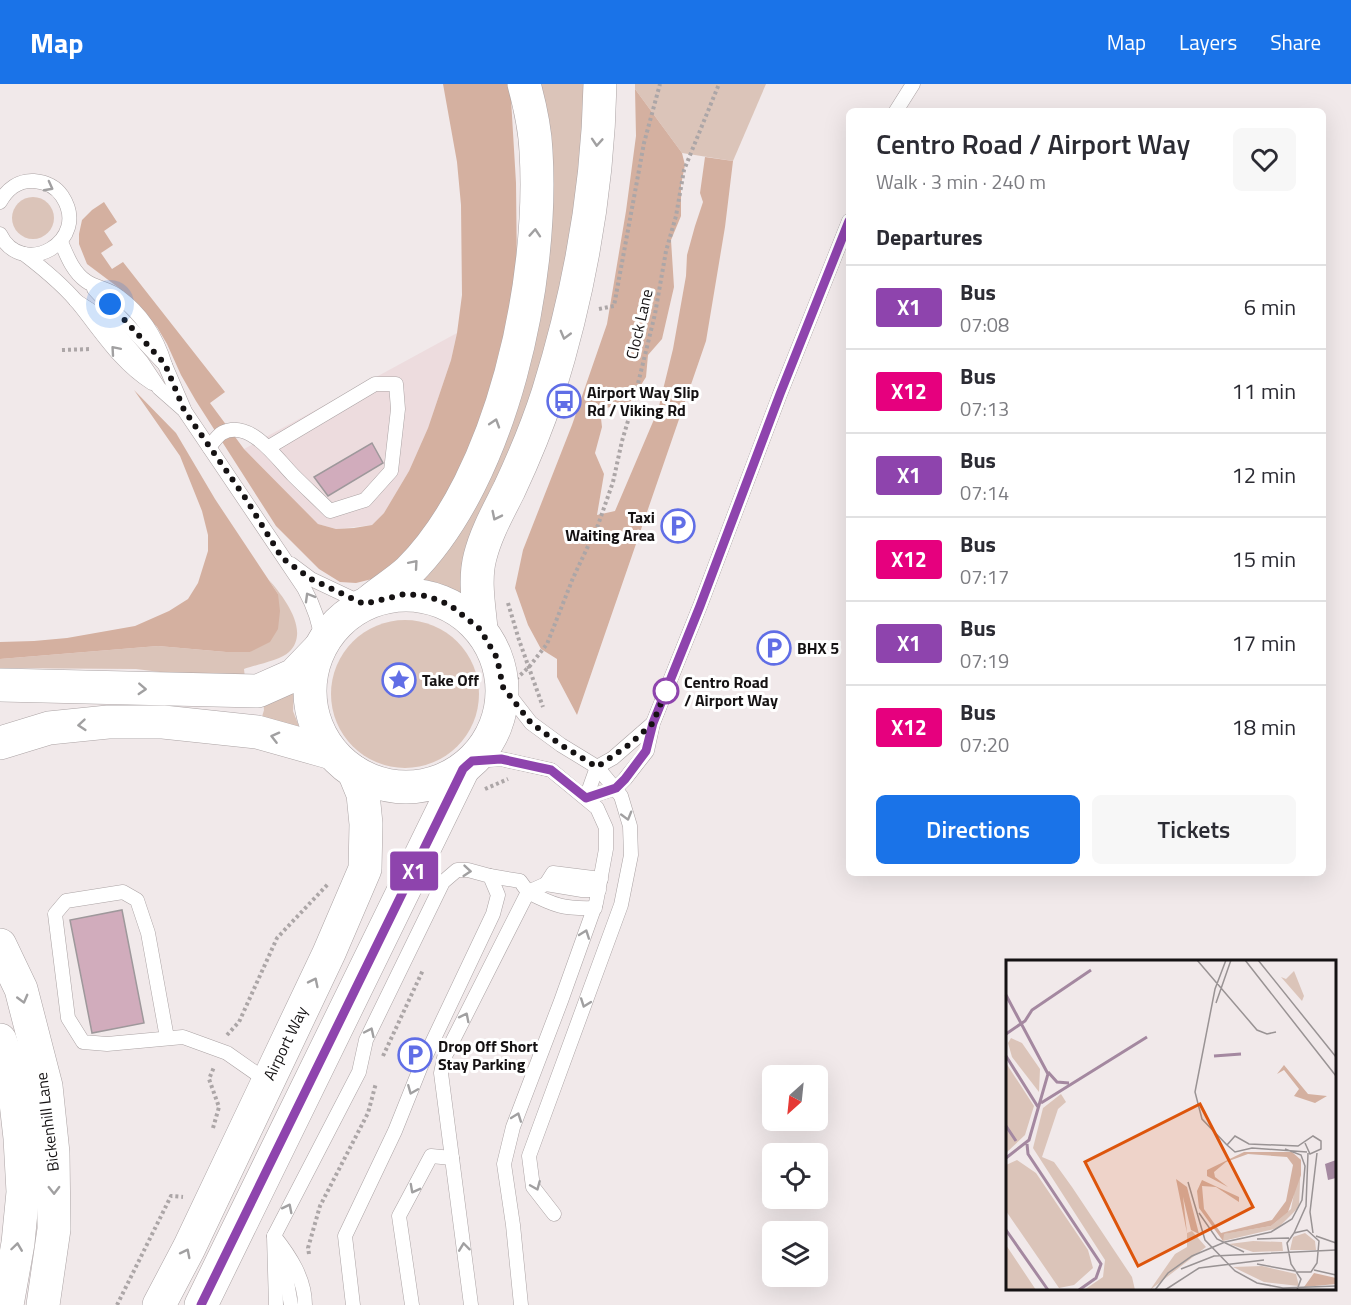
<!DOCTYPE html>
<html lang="en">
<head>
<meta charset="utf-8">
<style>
  :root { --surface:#fff; --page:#f7f7f7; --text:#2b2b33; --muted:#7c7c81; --line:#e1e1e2; --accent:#1a73e8 }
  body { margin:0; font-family:"Titillium Web",sans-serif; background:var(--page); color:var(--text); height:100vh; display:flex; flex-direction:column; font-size:22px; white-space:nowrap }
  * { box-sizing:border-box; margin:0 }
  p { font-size:20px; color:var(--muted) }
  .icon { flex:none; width:33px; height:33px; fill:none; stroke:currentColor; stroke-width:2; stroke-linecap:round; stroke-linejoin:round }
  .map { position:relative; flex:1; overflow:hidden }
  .drawer { position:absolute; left:846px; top:24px; width:480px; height:768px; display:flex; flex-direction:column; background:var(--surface); border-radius:9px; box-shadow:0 6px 24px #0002 }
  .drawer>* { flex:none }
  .badge { padding:0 12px; border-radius:4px; font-size:21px; line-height:39px }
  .needle { width:39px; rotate:207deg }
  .controls { position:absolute; left:762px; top:981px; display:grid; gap:12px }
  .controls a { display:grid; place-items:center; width:66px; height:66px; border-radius:9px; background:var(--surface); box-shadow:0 6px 24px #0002; font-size:30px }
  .you { position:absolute; width:30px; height:30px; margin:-15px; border:4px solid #fff; border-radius:50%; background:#1a73e8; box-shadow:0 0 0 9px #1a73e833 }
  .map>.badge { position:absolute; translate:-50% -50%; box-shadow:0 0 0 3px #fff }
  h2 { padding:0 30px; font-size:22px; line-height:54px }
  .round { display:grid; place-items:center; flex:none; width:63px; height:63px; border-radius:9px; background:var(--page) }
  .summary { display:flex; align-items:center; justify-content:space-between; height:102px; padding:0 30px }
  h1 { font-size:28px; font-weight:600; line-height:45px }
  .button { display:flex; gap:12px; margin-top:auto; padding:12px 30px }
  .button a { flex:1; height:69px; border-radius:9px; background:var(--accent); color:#fff; font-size:24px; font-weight:600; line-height:69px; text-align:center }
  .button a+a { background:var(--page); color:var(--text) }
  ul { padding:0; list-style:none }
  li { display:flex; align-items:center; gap:18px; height:84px; padding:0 30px; border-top:2px solid var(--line) }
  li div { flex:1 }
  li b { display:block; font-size:22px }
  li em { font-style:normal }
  li .badge { min-width:66px; font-weight:700; text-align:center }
  header { display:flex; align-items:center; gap:36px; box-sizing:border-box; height:84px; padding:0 30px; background:var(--accent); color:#fff }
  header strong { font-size:28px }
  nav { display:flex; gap:33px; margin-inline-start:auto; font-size:21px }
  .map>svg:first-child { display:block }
  .built { fill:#eddcde }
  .green { fill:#dbc4b9 }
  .forest { fill:#d4b0a0 }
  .building { fill:#d1acbc; stroke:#9e989b; stroke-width:1.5 }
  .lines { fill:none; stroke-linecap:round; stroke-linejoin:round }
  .lane-casing { stroke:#aba3a4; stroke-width:15 }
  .secondary-casing { stroke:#aba3a4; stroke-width:34 }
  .highway-casing { stroke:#aba3a4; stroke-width:34 }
  .path { stroke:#aca6a7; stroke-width:4; stroke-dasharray:3 3; stroke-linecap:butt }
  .lane { stroke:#fff; stroke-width:14 }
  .secondary { stroke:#fff; stroke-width:33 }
  .highway { stroke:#fff; stroke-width:33 }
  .oneway { stroke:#a1a0a1 }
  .line-casing { stroke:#fff; stroke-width:14 }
  .line { stroke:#8e44ad; stroke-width:9 }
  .walk { stroke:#151213; stroke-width:6; stroke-dasharray:0 10.8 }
  .stop-dot { fill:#fff; stroke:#8e44ad; stroke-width:3 }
  .labels { text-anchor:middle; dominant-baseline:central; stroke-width:6; stroke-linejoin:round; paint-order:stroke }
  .street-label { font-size:16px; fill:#151213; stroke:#fff }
  .poi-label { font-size:16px; font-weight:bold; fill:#151213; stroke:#fff; text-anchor:start }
  .stop-label { font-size:16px; font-weight:bold; fill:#151213; stroke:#fff; text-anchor:start }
  .inset-river { fill:none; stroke:#a488a0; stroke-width:3 }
  .inset-road { fill:none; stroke:#999394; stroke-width:1.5 }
  .view { fill:#dd550c; fill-opacity:0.15; stroke:#dd550c; stroke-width:3 }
  .inset-edge { fill:none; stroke:#151213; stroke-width:3 }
</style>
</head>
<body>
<header>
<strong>Map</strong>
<nav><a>Map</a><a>Layers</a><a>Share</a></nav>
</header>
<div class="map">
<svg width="1351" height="1221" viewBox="0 0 1351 1221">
  <rect width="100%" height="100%" fill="#f1e9ea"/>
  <path class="built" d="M 457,249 L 451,276 L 428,344 L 409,387 L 384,429 L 372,441 L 336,445 L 318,440 L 244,365 Z"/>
  <g class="green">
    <path d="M 535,0 L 587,0 L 573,152 L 530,320 L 462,510 L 417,494 L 498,357 Z"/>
    <path d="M 635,0 L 766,0 L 733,77 L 682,69 L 635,5 Z"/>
    <circle cx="33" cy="134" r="21"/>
    <path d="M 269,496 C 283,512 311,547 289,568 C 281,576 255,581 244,585 L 245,594 L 192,592 L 136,585 L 0,584 L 0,575 L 158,562 L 226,568 L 250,568 L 278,510 Z"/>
    <circle cx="405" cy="610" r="74"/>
    <path d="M 294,606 L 293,627 L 300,645 L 261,636 L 264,626 L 263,617 Z"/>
  </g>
  <g class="forest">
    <path d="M 443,0 L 507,0 L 511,15 L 516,99 L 517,190 L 495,298 L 455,398 L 421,451 L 380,493 L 356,499 L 340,498 L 319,485 L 276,442 L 196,317 L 181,291 L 167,260 L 157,243 L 123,207 L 87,180 L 79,160 L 79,150 L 82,136 L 92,126 L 104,118 L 117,138 L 104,147 L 113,161 L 101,169 L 112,185 L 123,178 L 225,308 L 210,319 L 244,365 L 318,440 L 336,445 L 354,444 L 372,441 L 384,429 L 409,387 L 428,344 L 451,276 L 457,249 L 462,211 L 461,121 L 457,78 Z"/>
    <path d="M 635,5 L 682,69 L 685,81 L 681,101 L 681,132 L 671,156 L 674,203 L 662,255 L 648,271 L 646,293 L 631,317 L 600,326 L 602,343 L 595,369 L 604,390 L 597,431 L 615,427 L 658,326 L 673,265 L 686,192 L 687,171 L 695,142 L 703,118 L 700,109 L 705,73 L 733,77 L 725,143 L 706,257 L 577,631 L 557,593 L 557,575 L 541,565 L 528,541 L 515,504 L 523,466 L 572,341 L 607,240 L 626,127 L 636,52 Z"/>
    <path d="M 134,306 L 176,349 L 215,415 L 278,510 L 280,527 L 278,545 L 270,558 L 250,568 L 226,568 L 158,562 L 0,575 L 0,558 L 34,557 L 67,554 L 135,542 L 169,527 L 188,515 L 198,499 L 208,467 L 208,451 L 202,427 L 180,372 Z"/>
  </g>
  <g class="building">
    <path d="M 372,359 L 383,379 L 328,412 L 314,393 Z"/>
    <path d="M 122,826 L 144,939 L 92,949 L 70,836 Z"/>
  </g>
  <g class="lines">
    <defs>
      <g id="lane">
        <path d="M 896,27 L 913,0"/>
        <path d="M 0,118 C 7,105 19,96 34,97 C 46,98 56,103 62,112 C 92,157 22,196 0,150"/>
        <path d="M 61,158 C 67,172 73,188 86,197 C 96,204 110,205 119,213 C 142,230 157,254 165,281"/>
        <path d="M 24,170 C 45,186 66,203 82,224 C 104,252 122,280 152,299"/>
        <path d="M 94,205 L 165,281 L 184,325"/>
        <path d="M 76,217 L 107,237 L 141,277 L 159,304 L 184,326 L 304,504 C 314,522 320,538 322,559"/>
        <path d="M 209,363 C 213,359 217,352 222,349 C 250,334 277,375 293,391 C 305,403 318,415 330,427 L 365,416 L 391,387 L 398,325 L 396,300 L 375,300 L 269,363"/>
        <path d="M 291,480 L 311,495 L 364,520"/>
        <path d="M 503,603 L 531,639 L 561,661 L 597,683 L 621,712 L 630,742 L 631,771 L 621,821 L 529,1072 L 533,1103 L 554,1130"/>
        <path d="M 472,677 L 501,675 L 551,686 L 597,724 L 606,744 L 606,765 L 596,819 L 561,917 L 513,1043 L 504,1080 L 513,1141 L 521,1221"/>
        <path d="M 586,714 L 616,704 L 625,695 L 647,667 L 653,639 L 700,522 L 780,310 L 849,137"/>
        <path d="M 586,714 L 597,683 L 613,674 L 652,640"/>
        <path d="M 490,792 L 520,797 L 528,808 L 546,800 L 582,806 L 599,806"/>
        <path d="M 546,800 L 553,789 L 601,795"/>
        <path d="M 167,954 L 148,849 L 137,816 L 123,808 L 66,817 L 55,830 L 68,934 L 83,958 L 107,960 L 183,953 L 227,969 L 267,997"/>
        <path d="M 274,1152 C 290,1172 305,1195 305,1221"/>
        <path d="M 278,1168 L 286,1192 L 291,1221"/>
        <path d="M 276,1221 L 274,1152 L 359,988 L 366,956 L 443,798 L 457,786 L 468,786 L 490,792 L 498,811 L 493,830 L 421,982 L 395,1047 L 345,1152 L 353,1221"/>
        <path d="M 412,1221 L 399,1132 L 431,1072 L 452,1074"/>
        <path d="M 471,1221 L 441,989 L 444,974 L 528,808 C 555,822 564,825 595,824"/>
      </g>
      <g id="secondary">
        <circle cx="406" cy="607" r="96"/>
        <path d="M 0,601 L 258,607 L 294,591 L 319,565"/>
        <path d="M 0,659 L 49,644 L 108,638 L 163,638 L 257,648 L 332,669"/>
        <path d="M 0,861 L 21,905 L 46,1002 L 53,1069 L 54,1145 L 43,1221"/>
        <path d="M 0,956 L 13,992 L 20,1054 L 23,1108 L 18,1159 L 7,1221"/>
        <path d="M 159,1221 L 189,1164 L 329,869 L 365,785 L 366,740 L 363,710 L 354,688"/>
        <path d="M 201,1221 L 463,685"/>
      </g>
      <g id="highway">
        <path d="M 370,517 C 382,507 397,498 409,487 C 503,393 544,196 536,67 C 535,45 530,22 524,0"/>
        <path d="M 481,545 C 479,522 474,496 480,473 C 486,449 498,428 509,406 C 524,374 537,343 548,309 C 579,210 598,104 600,0"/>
      </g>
    </defs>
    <use href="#lane" class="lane-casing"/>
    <use href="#secondary" class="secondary-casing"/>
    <use href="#highway" class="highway-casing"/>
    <g class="path">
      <path d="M 599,225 L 614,222 L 644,59 L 660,0"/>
      <path d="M 62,266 L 92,265"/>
      <path d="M 508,519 L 519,556 L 543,623"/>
      <path d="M 516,595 L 529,583 L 547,560 L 573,494 L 598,441 L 613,398 L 622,357 L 633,320 L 655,230 L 666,167 L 676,132 L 684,86 L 719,0"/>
      <path d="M 485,705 L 508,695"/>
      <path d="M 227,951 L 239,938 L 277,854 L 328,800"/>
      <path d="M 383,972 L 423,886"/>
      <path d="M 213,1044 L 219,1023 L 209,995 L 214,983"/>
      <path d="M 309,1170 L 308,1164 L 320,1122 L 368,1029 L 376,999"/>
      <path d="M 117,1221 L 171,1112 L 183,1113"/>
    </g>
    <use href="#lane" class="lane"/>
    <use href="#secondary" class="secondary"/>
    <use href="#highway" class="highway"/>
  </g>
  <defs><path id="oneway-chevron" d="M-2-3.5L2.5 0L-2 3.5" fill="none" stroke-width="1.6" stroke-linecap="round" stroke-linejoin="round" transform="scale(1.5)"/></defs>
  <g class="oneway">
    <use href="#oneway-chevron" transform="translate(597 58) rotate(94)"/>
    <use href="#oneway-chevron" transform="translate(49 103) rotate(28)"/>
    <use href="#oneway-chevron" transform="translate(535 149) rotate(-86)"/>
    <use href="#oneway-chevron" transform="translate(565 251) rotate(105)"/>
    <use href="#oneway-chevron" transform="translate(115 266) rotate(-131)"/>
    <use href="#oneway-chevron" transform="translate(495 339) rotate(-72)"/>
    <use href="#oneway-chevron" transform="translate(496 432) rotate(116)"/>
    <use href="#oneway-chevron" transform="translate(414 480) rotate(-49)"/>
    <use href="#oneway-chevron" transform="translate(309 513) rotate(-120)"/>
    <use href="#oneway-chevron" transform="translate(142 605) rotate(3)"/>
    <use href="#oneway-chevron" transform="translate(82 641) rotate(175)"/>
    <use href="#oneway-chevron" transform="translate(275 653) rotate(-166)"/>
    <use href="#oneway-chevron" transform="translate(627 732) rotate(74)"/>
    <use href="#oneway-chevron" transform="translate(467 787) rotate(5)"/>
    <use href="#oneway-chevron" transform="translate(585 850) rotate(-70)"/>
    <use href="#oneway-chevron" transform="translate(314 898) rotate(-64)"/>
    <use href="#oneway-chevron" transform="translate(23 915) rotate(75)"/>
    <use href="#oneway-chevron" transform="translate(585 919) rotate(110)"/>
    <use href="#oneway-chevron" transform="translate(465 933) rotate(-63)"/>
    <use href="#oneway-chevron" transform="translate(370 948) rotate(-65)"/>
    <use href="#oneway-chevron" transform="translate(412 1006) rotate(112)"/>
    <use href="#oneway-chevron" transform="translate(517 1033) rotate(-70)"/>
    <use href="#oneway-chevron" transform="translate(536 1102) rotate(67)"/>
    <use href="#oneway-chevron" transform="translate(414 1105) rotate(118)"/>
    <use href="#oneway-chevron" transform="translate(54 1106) rotate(89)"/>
    <use href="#oneway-chevron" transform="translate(288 1124) rotate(-63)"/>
    <use href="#oneway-chevron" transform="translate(17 1163) rotate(-82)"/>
    <use href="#oneway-chevron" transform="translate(464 1163) rotate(-97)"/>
    <use href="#oneway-chevron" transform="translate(186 1169) rotate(-63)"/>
  </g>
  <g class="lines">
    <defs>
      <path id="line" d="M 201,1221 L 463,685 L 472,677 L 501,675 L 551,686 L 586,714 L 616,704 L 625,695 L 646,667 L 653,639 L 700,522 L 780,310 L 849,137"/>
    </defs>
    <use href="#line" class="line-casing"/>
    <use href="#line" class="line"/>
    <path class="walk" d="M 110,220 L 165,280 L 184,326 L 246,415 L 282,474 L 311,495 L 364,520 L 405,510 L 427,512 L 450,521 L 480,545 L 497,574 L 503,603 L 531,639 L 561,661 L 597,683 L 630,660 L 653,639 L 666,607"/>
  </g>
  <defs>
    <symbol id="bus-ring" viewBox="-11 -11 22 22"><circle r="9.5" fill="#fff" stroke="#606ee6" stroke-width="1.5"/><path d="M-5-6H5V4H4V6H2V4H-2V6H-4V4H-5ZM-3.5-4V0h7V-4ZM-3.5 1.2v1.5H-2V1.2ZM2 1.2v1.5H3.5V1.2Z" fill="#606ee6"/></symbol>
    <symbol id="parking-ring" viewBox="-11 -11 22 22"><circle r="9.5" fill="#fff" stroke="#606ee6" stroke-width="1.5"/><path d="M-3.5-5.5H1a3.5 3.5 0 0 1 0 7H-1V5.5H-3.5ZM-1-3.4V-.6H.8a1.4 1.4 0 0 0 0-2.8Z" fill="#606ee6"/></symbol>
    <symbol id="sight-ring" viewBox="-11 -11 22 22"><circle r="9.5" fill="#fff" stroke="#606ee6" stroke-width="1.5"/><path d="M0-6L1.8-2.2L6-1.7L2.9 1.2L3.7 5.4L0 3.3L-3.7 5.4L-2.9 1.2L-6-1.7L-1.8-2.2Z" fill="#606ee6"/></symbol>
  </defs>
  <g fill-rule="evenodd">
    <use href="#bus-ring" x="545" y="298" width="38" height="38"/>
    <use href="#parking-ring" x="659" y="423" width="38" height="38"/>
    <use href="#parking-ring" x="755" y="545" width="38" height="38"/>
    <use href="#sight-ring" x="380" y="577" width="38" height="38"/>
    <use href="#parking-ring" x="396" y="952" width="38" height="38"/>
  </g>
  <circle class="stop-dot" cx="666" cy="607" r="12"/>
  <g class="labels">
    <g class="street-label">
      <text transform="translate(639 240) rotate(-77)">Clock Lane</text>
      <text transform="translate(285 959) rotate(-64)">Airport Way</text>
      <text transform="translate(47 1038) rotate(-97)">Bickenhill Lane</text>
    </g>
    <g class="poi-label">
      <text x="587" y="308">Airport Way Slip<tspan x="587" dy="18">Rd / Viking Rd</tspan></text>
      <text x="655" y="433" text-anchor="end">Taxi<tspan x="655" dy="18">Waiting Area</tspan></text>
      <text x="797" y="564">BHX 5</text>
      <text x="422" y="596">Take Off</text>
      <text x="438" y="962">Drop Off Short<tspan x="438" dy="18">Stay Parking</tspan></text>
    </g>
    <g class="stop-label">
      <text x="684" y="598">Centro Road<tspan x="684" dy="18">/ Airport Way</tspan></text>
    </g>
  </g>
  <g transform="translate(1006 876)">
    <rect width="330" height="330" fill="#f1e9ea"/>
    <path d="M 288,11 L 298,36 L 296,41 L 275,17 L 280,19 ZM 5,78 L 16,83 L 34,109 L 33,132 L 6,97 L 2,83 ZM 0,103 L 28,146 L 19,175 L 0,193 ZM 55,134 L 60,142 L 52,149 L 36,197 L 48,202 L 66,227 L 126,317 L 129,330 L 78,330 L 97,317 L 99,300 L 27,188 L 37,148 ZM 295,197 L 293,247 L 272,268 L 217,281 L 217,274 L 265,266 L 285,249 ZM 11,200 L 30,213 L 82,290 L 87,308 L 68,325 L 53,328 L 0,251 L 0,205 ZM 186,271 L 200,287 L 144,330 L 169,294 L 181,287 L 181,273 ZM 299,273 L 309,281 L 310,290 L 284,290 L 287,277 ZM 247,281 L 276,282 L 277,291 L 247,292 L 223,284 ZM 0,285 L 30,330 L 0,330 ZM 256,306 L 290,314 L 293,326 L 258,322 L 227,307 Z" fill="#dbc4b9"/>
    <path d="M 278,105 L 302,134 L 321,136 L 309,143 L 288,136 L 293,129 L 278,110 L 271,114 ZM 238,192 L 286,192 L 295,200 L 295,215 L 282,252 L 265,266 L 218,274 L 217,281 L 193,248 L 191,231 L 196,220 L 233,237 L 233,242 L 210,227 L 196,226 L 198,249 L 215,273 L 266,260 L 280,241 L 287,205 L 281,197 L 242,194 L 220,202 L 208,212 L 209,217 L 222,227 L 201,216 L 201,210 ZM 170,219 L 181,227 L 193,274 L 185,270 L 177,237 L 181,273 ZM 308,313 L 330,318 L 330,324 L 298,327 Z" fill="#d4b0a0"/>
    <path d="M 330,200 L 330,218 L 322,220 L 319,204 Z" fill="#a488a0"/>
    <path class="inset-river" d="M 0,35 L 42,114 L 23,180 L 0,198M 0,74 L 19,61 L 26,50 L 85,10M 0,96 L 32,147M 208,96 L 235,94M 42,112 L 51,122 L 63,123M 35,143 L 141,77M 0,166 L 10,181M 21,184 L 22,194 L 95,304 L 90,318 L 73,330M 0,270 L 42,330"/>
    <path class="inset-road" d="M 191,0 L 251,70 L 261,74 L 270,72M 220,0 L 209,29 L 189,132 L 196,159 L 221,185M 239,0 L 330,116M 252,0 L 330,97M 210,43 L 225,0M 299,183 L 304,194 L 315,189 L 315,181 L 307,176 L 292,186 L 243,184 L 229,176 L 221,185 L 229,192 L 246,188 L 301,192M 182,222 L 199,280 L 229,311 L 251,323 L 277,328 L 330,326M 193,253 L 211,279 L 238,292M 288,273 L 300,246 L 302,193M 307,273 L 304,252 L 311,193M 310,276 L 330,283M 251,279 L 283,278M 251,304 L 289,311M 175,309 L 208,296 L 330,290M 308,310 L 330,315M 149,330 L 162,313 L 186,296 L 219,282 L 265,272 L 286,259 L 296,240 L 299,206 L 295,195 L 279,189M 159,330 L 193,308 L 258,300M 291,330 L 295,319 L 285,304 L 281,283 L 288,273 L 301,270 L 313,281 L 311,303 L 305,312 L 291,312"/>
    <path class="view" d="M 194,144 L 247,247 L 132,306 L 79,202 Z"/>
    <rect width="330" height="330" class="inset-edge"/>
  </g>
</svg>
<div class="controls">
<a><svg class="needle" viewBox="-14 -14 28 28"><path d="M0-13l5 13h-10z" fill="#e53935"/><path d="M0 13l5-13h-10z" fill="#7c7c81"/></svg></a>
<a><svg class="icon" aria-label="locate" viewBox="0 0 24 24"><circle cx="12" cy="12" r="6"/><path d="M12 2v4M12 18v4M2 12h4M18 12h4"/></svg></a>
<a><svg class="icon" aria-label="layers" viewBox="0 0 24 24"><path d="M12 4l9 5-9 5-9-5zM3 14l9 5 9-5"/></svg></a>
</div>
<div class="you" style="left:110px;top:220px"></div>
<b class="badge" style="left:414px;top:787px;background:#8e44ad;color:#fff">X1</b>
<section class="drawer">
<div class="summary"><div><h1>Centro Road / Airport Way</h1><p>Walk · 3 min · 240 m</p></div><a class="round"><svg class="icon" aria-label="heart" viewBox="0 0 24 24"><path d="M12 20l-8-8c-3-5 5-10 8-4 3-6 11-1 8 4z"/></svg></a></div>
<h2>Departures</h2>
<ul>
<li><span class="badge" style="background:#8e44ad;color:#fff">X1</span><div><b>Bus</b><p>07:08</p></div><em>6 min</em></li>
<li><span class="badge" style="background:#e6007e;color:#fff">X12</span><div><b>Bus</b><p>07:13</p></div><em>11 min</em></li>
<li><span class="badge" style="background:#8e44ad;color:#fff">X1</span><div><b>Bus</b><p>07:14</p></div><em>12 min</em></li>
<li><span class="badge" style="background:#e6007e;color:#fff">X12</span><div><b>Bus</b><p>07:17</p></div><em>15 min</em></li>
<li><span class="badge" style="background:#8e44ad;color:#fff">X1</span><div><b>Bus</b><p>07:19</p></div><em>17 min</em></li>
<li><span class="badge" style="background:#e6007e;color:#fff">X12</span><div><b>Bus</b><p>07:20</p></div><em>18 min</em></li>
</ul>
<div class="button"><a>Directions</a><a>Tickets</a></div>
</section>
</div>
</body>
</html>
